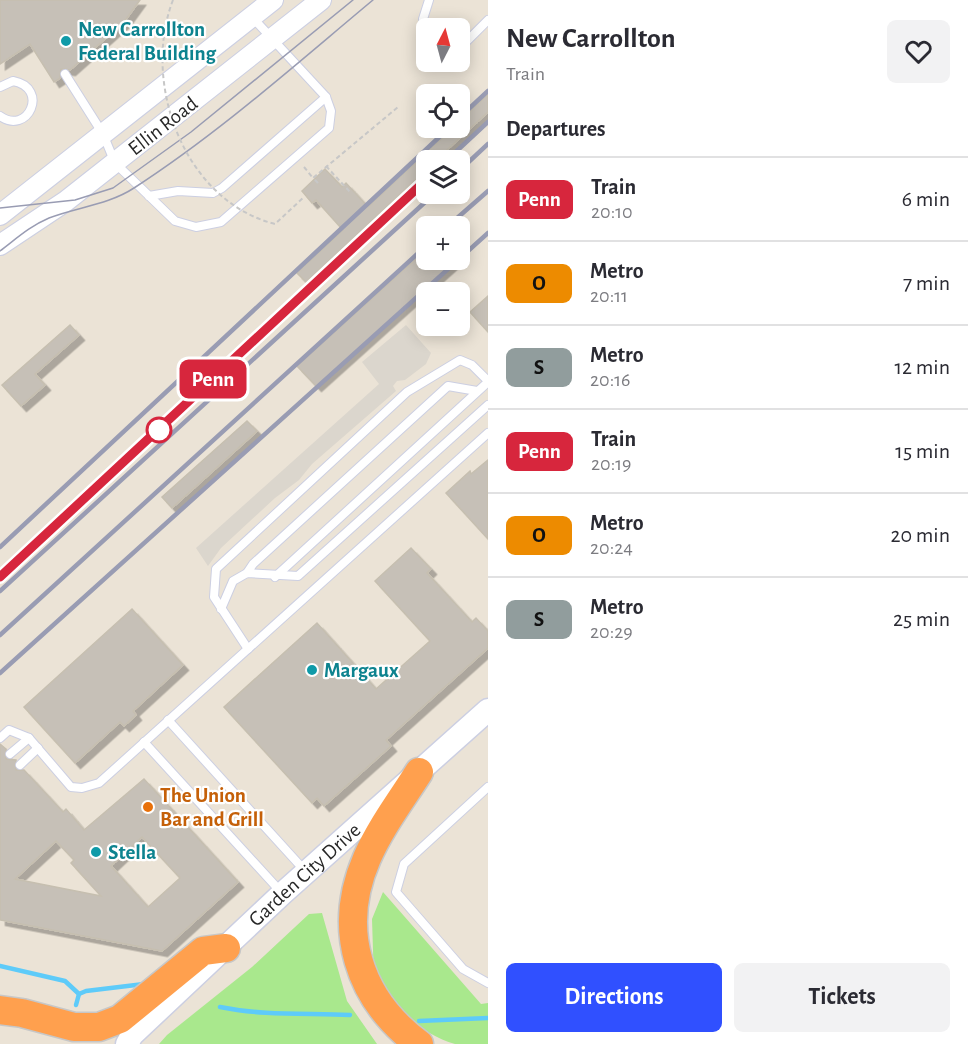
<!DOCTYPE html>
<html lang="en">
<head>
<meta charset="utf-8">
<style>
  :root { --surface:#fff; --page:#f2f2f3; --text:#2b2b33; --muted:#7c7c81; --line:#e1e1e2; --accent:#3050ff }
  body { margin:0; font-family:"Alegreya Sans",sans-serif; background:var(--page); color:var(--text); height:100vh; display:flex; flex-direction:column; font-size:22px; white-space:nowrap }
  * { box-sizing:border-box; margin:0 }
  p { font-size:20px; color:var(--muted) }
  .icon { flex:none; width:33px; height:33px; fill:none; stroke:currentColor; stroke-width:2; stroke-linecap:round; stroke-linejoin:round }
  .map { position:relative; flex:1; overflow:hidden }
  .side { display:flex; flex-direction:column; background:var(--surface); width:480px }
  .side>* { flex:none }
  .badge { padding:0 12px; border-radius:9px; font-size:21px; line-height:39px }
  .needle { width:39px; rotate:6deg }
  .buttons { position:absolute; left:416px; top:18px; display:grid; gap:12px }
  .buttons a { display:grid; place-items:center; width:54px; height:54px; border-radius:9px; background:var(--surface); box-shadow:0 3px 15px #0003; font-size:30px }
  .map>.badge { position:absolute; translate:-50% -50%; box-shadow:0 0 0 3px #fff }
  h2 { padding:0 18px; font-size:22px; line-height:54px }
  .round { display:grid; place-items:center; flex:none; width:63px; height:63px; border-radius:9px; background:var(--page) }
  .headline { display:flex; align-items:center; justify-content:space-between; height:102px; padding:0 18px }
  h1 { font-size:28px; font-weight:600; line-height:45px }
  .cta { display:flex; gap:12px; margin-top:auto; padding:12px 18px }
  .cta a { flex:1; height:69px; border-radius:9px; background:var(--accent); color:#fff; font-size:24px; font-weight:600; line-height:69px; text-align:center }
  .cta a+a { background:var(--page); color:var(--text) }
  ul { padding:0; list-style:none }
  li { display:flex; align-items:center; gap:18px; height:84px; padding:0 18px; border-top:2px solid var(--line) }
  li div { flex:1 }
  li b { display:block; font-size:22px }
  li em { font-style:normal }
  li .badge { min-width:66px; font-weight:700; text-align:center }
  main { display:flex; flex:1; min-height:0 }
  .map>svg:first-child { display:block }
  .green { fill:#a9e88d }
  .plaza { fill:#dbd6cd }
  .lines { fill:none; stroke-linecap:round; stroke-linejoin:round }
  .stream { stroke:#5ecbf9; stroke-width:4.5 }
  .building { fill:#c6c0b7; stroke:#c6bfb0; stroke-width:1.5; fill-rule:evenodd; filter:url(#shadow) }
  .service-casing { stroke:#cccfe2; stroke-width:10 }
  .tertiary-casing { stroke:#cccfe2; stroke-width:22 }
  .secondary-casing { stroke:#cccfe2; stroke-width:25 }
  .motorway-casing { stroke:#c7c7c7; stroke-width:31 }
  .path { stroke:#c7c7c7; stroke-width:2; stroke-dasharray:4.5 3; stroke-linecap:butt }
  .service { stroke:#fff; stroke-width:8 }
  .tertiary { stroke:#fff; stroke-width:20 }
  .secondary { stroke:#fff; stroke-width:22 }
  .motorway { stroke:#ffa04e; stroke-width:28 }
  .tram { stroke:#999cb3; stroke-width:1.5 }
  .rail { stroke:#999cb3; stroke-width:4.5 }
  .path-bridge { stroke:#c7c7c7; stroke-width:2; stroke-dasharray:4.5 3; stroke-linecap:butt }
  .line-casing { stroke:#fff; stroke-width:14 }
  .line { stroke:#d7263d; stroke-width:9 }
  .culture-dot { fill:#0f9aa8; stroke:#fff; stroke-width:2 }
  .stop-dot { fill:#fff; stroke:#d7263d; stroke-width:3 }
  .food-dot { fill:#e8710a; stroke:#fff; stroke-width:2 }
  .labels { text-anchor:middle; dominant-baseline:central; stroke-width:4.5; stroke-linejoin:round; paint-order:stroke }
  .culture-label { font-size:21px; font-weight:bold; fill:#0d838f; stroke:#fff; text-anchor:start }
  .street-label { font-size:21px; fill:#272727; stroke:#fff }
  .food-label { font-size:21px; font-weight:bold; fill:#c56008; stroke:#fff; text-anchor:start }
</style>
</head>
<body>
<main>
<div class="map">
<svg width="488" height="1044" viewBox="0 0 488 1044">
  <defs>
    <filter id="shadow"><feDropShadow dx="5.5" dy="5.5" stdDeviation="0" flood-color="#0004"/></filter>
  </defs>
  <rect width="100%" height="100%" fill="#ebe3d6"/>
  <g class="green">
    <path d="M 383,892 L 481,1004 L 488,1003 L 488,1044 C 478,1044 465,1044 455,1044 C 423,1036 396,1006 374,982 L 372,919 Z"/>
    <path d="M 322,913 L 347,1001 L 377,1044 L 159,1044 L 167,1035 L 252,967 L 309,914 Z"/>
  </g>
  <path class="plaza" d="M 406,325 L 431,353 L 426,364 L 405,380 L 397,381 L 393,386 L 396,391 L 312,464 L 299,480 L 275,498 L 221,548 L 208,566 L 196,548 L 379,384 L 362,362 Z"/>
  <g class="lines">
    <g class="stream">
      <path d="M 0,966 L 65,981 L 79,994"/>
      <path d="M 76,1005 L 79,994 L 86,991 L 144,984"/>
      <path d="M 220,1007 C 264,1016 306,1013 350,1015"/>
      <path d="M 419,1021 L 488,1018"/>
    </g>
  </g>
  <g class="building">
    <path d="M 0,0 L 140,0 L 124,22 L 70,70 L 61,69 L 60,78 L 54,82 L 30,44 L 0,64 Z"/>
    <path d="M 488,94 L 488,112 L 436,160 L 426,160 L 426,170 L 306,282 L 297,273 L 343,230 L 316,200 L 312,203 L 302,191 L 325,169 L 342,187 L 346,183 L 368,207 L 453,128 L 459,128 L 459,122 Z"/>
    <path d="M 426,250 L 426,260 L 456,260 L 316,386 L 297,366 Z"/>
    <path d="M 488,296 L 488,332 L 470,312 Z"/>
    <path d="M 70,325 L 79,335 L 35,374 L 45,385 L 21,406 L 2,385 Z"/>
    <path d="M 247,421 L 257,431 L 172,508 L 162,497 Z"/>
    <path d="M 488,460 L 488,539 L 446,493 L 470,471 L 471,474 Z"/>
    <path d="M 411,548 L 431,569 L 427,573 L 472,622 L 476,618 L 488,631 L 488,648 L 386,740 L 391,746 L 324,806 L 317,798 L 312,803 L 224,707 L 317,623 L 376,689 L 430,641 L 375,581 Z"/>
    <path d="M 132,609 L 183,665 L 133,711 L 136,715 L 124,726 L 120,722 L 75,763 L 24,707 Z"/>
    <path d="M 0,744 L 6,749 L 6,759 L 16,760 L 16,770 L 24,770 L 63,812 L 66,809 L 84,830 L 144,779 L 238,882 L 162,951 L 0,920 ZM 142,837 L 180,878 L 148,907 L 111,866 ZM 56,841 L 74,860 L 71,863 L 101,896 L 15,879 Z"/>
  </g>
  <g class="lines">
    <defs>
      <g id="service">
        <path d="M 429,0 L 423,19 L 429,28"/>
        <path d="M 459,45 L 463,45 L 488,20"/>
        <path d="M 65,74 L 103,134 L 115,163 L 175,221 L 196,227 L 221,222 L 329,128 L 331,111 L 326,97 L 252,17"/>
        <path d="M 0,87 L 13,81 C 50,88 28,136 0,116"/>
        <path d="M 149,196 L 178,191 L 213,193 L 222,188 L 326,97"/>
        <path d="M 247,573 L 253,564 L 448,386 L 477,391"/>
        <path d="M 275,577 L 488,382"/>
        <path d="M 221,609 L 233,581 L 247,573 L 298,576 L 488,405"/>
        <path d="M 248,649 L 214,597 L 216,569 L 407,392 L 460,360 L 472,365 L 488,381"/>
        <path d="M 168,720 L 306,872"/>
        <path d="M 0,738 L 9,730 L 29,738 L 71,787 L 82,788 L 99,783 L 488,433"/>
        <path d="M 144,742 L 281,892"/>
        <path d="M 10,754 L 29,738"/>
        <path d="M 20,765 L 38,748"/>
        <path d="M 488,787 L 404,864 L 396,892 L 463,969 L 488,983"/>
      </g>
      <g id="tertiary">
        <path d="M 0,215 L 273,0"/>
        <path d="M 0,245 L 66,201 L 321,0"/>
      </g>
      <g id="secondary">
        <path id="s1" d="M 127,1044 L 132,1035 L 283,893 L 488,710"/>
      </g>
      <g id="motorway">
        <path d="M 0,1010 L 22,1013 L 74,1027 L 99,1027 L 120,1019 L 203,951 L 226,948"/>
        <path d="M 419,1044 C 358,999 336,929 367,858 C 380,828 401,800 419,772"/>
      </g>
    </defs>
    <use href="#service" class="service-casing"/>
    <use href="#tertiary" class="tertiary-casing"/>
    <use href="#secondary" class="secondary-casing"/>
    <use href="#motorway" class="motorway-casing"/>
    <g class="path">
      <path d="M 326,166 L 350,192"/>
      <path d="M 304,167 L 313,178"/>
      <path d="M 318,183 L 313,178 L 398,107"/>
    </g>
    <use href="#service" class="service"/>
    <use href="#tertiary" class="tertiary"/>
    <use href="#secondary" class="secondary"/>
    <use href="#motorway" class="motorway"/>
    <g class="tram">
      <path d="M 0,208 L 75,200 L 113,188 L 191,132 L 353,0"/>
      <path d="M 0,251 C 16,239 30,226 49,218 C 77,207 108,205 134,188 C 219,133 295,65 373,0"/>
    </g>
    <g class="rail">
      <path d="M 459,118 L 488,91"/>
      <path d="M 447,160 L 488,122"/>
      <path d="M 459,171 L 488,144"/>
      <path d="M 448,226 L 488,191"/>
      <path d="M 0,547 L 449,128"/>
      <path d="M 0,577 L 426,180"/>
      <path d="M 0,591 L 434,194"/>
      <path d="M 0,635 L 426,246"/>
      <path d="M 0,673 L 488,233"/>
    </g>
    <path class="path-bridge" d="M 173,0 C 141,83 184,201 275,224 L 304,197"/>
  </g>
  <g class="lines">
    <defs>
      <path id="line" d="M 0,577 L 426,180"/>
    </defs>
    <use href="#line" class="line-casing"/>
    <use href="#line" class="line"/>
  </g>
  <g class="culture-dot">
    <circle cx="66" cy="41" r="6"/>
    <circle cx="312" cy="670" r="6"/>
    <circle cx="96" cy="852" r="6"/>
  </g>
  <circle class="stop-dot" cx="159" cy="430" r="12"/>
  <circle class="food-dot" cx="148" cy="807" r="6"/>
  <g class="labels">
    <g class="culture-label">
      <text x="78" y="29">New Carrollton<tspan x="78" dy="24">Federal Building</tspan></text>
      <text x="324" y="670">Margaux</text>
      <text x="108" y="852">Stella</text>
    </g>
    <g class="street-label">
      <text transform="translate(163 126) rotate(-38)">Ellin Road</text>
      <text stroke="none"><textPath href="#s1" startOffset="246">Garden City Drive</textPath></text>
    </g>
    <g class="food-label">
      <text x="160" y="795">The Union<tspan x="160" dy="24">Bar and Grill</tspan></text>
    </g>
  </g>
</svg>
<div class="buttons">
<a><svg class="needle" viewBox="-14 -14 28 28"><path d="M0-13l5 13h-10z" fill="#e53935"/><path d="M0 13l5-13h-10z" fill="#7c7c81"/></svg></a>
<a><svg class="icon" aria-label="locate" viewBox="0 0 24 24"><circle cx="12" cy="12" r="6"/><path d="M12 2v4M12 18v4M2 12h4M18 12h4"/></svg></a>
<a><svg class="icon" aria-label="layers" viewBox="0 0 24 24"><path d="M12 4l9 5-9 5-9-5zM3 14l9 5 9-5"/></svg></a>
<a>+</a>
<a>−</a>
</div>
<b class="badge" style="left:213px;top:379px;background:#d7263d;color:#fff">Penn</b>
</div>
<section class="side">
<div class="headline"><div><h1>New Carrollton</h1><p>Train</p></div><a class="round"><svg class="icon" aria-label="heart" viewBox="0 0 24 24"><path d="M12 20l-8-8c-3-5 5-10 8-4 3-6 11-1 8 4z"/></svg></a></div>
<h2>Departures</h2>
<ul>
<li><span class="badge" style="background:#d7263d;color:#fff">Penn</span><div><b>Train</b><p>20:10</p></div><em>6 min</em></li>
<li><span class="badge" style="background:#ed8b00;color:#111">O</span><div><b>Metro</b><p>20:11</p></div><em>7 min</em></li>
<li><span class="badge" style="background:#919d9d;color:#111">S</span><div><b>Metro</b><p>20:16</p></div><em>12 min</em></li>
<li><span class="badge" style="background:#d7263d;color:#fff">Penn</span><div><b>Train</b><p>20:19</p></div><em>15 min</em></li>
<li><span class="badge" style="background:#ed8b00;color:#111">O</span><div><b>Metro</b><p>20:24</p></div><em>20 min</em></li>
<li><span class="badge" style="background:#919d9d;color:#111">S</span><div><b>Metro</b><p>20:29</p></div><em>25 min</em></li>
</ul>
<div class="cta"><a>Directions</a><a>Tickets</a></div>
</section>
</main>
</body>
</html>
